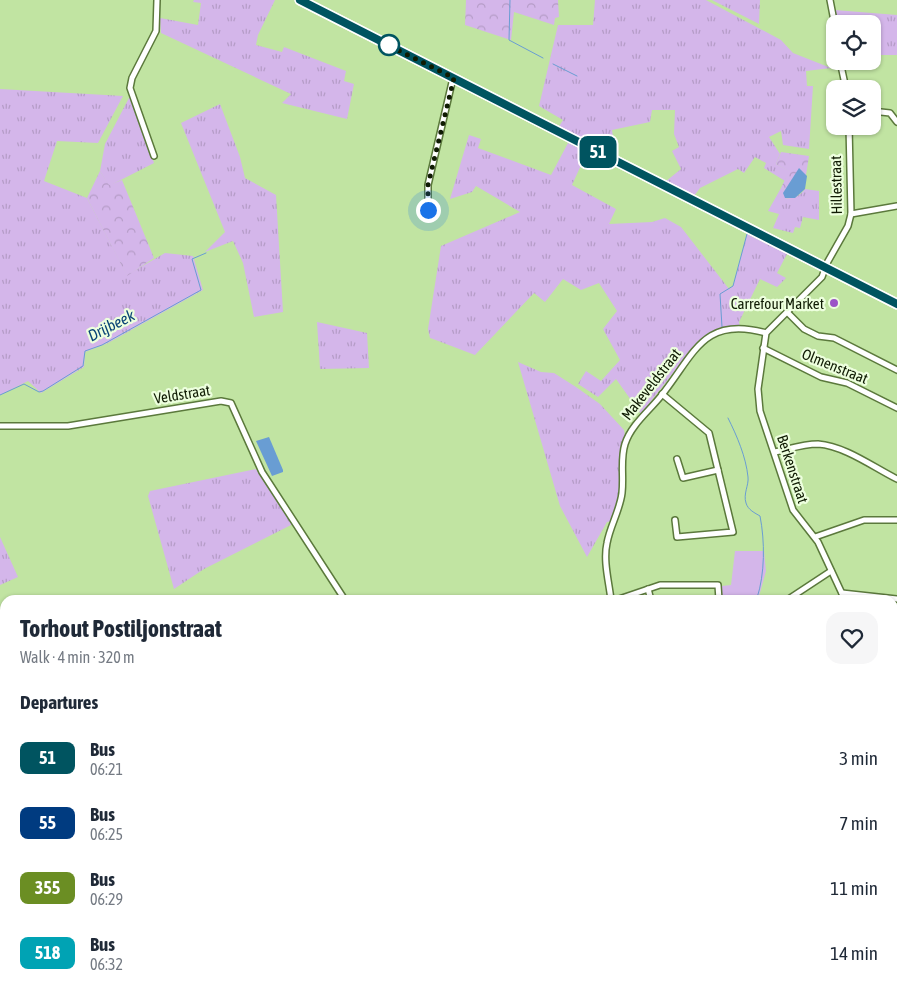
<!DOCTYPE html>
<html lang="en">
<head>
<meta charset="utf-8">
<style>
  :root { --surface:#fff; --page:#f6f6f7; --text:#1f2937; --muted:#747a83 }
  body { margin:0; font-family:"Asap Condensed",sans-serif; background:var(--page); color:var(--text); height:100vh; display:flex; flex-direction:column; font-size:19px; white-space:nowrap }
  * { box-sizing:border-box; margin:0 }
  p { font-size:16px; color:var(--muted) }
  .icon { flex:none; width:28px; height:28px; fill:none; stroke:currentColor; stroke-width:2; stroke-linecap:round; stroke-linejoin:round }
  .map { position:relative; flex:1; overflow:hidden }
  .drawer { position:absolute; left:0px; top:595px; width:898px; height:401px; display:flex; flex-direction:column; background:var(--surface); border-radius:15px 15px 0 0; box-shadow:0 1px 4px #0004 }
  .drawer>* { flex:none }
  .badge { padding:0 10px; border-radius:8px; font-size:18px; line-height:32px }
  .buttons { position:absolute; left:826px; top:15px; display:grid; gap:10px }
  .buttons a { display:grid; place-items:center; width:55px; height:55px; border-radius:10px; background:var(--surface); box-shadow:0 1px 4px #0004; font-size:25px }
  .you { position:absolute; width:25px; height:25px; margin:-12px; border:4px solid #fff; border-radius:50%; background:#1a73e8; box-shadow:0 0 0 8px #1a73e833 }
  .map>.badge { position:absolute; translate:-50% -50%; box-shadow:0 0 0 2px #fff }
  h2 { padding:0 20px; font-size:19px; line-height:45px }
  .round { display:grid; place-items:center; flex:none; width:52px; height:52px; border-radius:15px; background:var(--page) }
  .overview { display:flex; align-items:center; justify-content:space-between; height:85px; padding:0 20px }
  h1 { font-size:24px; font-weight:700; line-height:38px }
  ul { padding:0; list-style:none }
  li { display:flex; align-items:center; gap:15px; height:65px; padding:0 20px }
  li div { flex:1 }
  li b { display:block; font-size:19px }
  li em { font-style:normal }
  li .badge { min-width:55px; font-weight:700; text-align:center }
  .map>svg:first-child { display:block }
  .grass { fill:url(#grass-tufts) }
  .forest { fill:url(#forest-crowns) }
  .park { fill:#d4b6ea }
  .water { fill:#699dd3 }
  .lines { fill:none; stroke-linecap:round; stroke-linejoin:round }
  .stream { stroke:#699dd3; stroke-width:1 }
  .street-casing { stroke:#5b793c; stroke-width:8 }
  .primary-casing { stroke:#fff; stroke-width:11 }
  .street { stroke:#fff; stroke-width:5 }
  .primary { stroke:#e4b3ba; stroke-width:9 }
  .line-casing { stroke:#fff; stroke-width:11 }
  .line { stroke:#005460; stroke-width:8 }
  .walk { stroke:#0f1b03; stroke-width:5; stroke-dasharray:0 9 }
  .stop-dot { fill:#fff; stroke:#005460; stroke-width:2.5 }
  .poi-dot { fill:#9b54c7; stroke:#edffde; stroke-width:2 }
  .labels { text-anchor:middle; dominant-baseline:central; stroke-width:4.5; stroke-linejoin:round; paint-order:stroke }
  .street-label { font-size:15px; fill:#0f1b03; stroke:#edffde }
  .poi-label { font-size:15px; fill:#0f1b03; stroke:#edffde; text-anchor:end }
  .water-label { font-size:16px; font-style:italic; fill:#094476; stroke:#edffde }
</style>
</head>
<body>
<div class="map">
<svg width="897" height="996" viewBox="0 0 897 996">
  <defs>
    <pattern id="grass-tufts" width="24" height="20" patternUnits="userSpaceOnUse" patternTransform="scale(1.25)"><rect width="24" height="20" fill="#d4b6ea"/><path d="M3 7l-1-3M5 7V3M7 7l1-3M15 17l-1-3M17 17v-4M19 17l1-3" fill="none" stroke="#b59cc7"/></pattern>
    <pattern id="forest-crowns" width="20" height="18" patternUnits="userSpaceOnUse" patternTransform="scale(1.25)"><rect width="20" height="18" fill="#d4b6ea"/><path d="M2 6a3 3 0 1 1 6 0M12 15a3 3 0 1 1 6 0" fill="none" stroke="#b59cc7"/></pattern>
  </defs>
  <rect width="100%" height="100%" fill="#c1e4a2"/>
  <g class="grass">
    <path d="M 194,0 L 275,0 L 258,35 L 256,45 L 282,52 L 284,47 L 346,71 L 344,81 L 354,84 L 347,119 L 282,103 L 291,94 L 161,33 L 160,18 L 198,25 L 201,3 L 193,2 Z"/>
    <path d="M 595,0 L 706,0 L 781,40 L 793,53 L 831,68 L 806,71 L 807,86 L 813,86 L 809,149 L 783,145 L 781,131 L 769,137 L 780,154 L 776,164 L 790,171 L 785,181 L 764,168 L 766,163 L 755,157 L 744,173 L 738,169 L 700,188 L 694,196 L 665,182 L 681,169 L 672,151 L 679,147 L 674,134 L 675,110 L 652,110 L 650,122 L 612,130 L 616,157 L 558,128 L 563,120 L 539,106 L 558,25 L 593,25 Z"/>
    <path d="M 712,0 L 760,0 L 759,24 Z"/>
    <path d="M 835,10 L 897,15 L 897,55 L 875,55 L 875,67 L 844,68 L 844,61 L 872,61 L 872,24 L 838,24 Z"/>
    <path d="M 0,89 L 123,96 L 98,143 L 57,141 L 44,181 L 87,198 L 127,275 L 165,253 L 193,256 L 203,290 L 108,343 L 85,352 L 84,367 L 41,393 L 28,381 L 0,395 Z"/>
    <path d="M 130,96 L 154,163 L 109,186 L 100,171 L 105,144 Z"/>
    <path d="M 220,104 L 240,157 L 245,178 L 276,195 L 283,312 L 254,317 L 243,263 L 233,241 L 205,252 L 225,232 L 181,123 Z"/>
    <path d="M 469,135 L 481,139 L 478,148 L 551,175 L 568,143 L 587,152 L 572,185 L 616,209 L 609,224 L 652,222 L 665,218 L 681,227 L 729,289 L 733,286 L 747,234 L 787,254 L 777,273 L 786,278 L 777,287 L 760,279 L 739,322 L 740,327 L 722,327 L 698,341 L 641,414 L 616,379 L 598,397 L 578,384 L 586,371 L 601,381 L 620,360 L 603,329 L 617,311 L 599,283 L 581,290 L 563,279 L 545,302 L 534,293 L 475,355 L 433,339 L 430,338 L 428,329 L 441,246 L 520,212 L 476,186 L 472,192 L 450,199 Z"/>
    <path d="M 781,188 L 785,191 L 785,198 C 794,199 800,196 805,189 L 819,191 L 819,220 L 803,217 L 800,228 L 795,227 L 793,233 L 773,228 L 779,214 L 768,211 Z"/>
    <path d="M 317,322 L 367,333 L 369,368 L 320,369 Z"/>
    <path d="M 518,362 L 541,372 L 554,373 L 576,387 L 600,404 L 624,430 L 625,436 L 619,462 L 620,490 L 612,521 L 607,522 L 587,557 L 560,506 Z"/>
    <path d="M 256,469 L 293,524 L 204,569 L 174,589 L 148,496 L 150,491 Z"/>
    <path d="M 0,537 L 18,577 L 0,585 Z"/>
    <path d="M 5,758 L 5,868 L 0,871 L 0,759 Z"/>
  </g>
  <g class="forest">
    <path d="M 466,0 L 558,0 L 559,17 L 555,18 L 554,25 L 514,12 L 511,40 L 465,25 Z"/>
    <path d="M 781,152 L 809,156 L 806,175 L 797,172 L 785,191 L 781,188 L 789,171 L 776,164 Z"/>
    <path d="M 100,171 L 109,185 L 122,180 L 154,258 L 127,276 L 87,198 Z"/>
  </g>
  <path class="park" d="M 735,551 L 764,551 L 766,571 L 758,600 L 722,600 L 722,586 L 731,585 Z"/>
  <g class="water">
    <path d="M 799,168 L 807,176 L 805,189 L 795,198 L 785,198 L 783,193 Z"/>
    <path d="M 269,437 L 283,470 L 283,472 L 272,476 L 256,441 Z"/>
  </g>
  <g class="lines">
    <g class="stream">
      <path d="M 510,0 L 509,40 L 543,58"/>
      <path d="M 553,64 L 577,76"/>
      <path d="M 722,327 L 720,294 L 733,286 L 747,234"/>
      <path d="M 0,395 L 24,384 L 39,392 L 43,391 L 83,366 L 85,351 L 102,345 L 201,290 L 192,259 L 206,253"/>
      <path d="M 728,418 C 737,436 746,457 748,477 C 749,485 743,494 746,503 C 748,510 755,513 760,516 C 765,541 765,574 757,598"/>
      <path d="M 650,996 L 653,991"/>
    </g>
    <defs>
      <g id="street">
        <path d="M 830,0 L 835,26"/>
        <path d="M 840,61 L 846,89"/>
        <path d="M 872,111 L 890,113 L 897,122"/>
        <path d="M 154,156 L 130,88 L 132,78 L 156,31 L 157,0"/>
        <path d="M 428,210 L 428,185 L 453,78"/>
        <path d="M 851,214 L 897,206"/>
        <path d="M 788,313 L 804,329 L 818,336 L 834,338 L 897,370"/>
        <path d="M 763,348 L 821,377 L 847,383 L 897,408"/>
        <path d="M 662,394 L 709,433 L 733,532 L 677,537 L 675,520"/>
        <path d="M 0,426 L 68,426 L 221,401 L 231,403 L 262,472 L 345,600"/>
        <path d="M 775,452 C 789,449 803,444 818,444 C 845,446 873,467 897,479"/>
        <path d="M 677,459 L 683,478 L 718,470"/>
        <path d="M 815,537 L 864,520 L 897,520"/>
        <path d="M 648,589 L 651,600"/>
        <path d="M 842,593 L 897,599"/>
        <path d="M 611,600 C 609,582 603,561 607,543 C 610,526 620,510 622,493 C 624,476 620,460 625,444 C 631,425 649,411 661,396 C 694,355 703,315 766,333"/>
        <path d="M 616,600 L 660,585 L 718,585 L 719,600"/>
        <path d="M 787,600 L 831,571"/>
        <path d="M 845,600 L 818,542 L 793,510 L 760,411 L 758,389 L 766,333 L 822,277 L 827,263 L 848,226 L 851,214 L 849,126"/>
        <path d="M 892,685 L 897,683"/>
        <path d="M 573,991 L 575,996"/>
        <path d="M 372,996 L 377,991"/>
      </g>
      <path id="primary" d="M 300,0 L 897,304"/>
    </defs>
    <use href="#street" class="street-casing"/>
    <use href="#primary" class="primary-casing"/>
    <use href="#street" class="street"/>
    <use href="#primary" class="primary"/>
  </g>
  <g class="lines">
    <defs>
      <path id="line" d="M 300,0 L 897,304"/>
    </defs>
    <use href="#line" class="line-casing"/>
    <use href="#line" class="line"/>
    <path class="walk" d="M 389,45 L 382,42 L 454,78 L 428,185 L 428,210"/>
  </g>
  <circle class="stop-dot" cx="389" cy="45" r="10"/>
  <circle class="poi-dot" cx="834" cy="303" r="5"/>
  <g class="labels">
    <g class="street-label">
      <text transform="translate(836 185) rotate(-91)">Hillestraat</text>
      <text transform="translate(835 366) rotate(22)">Olmenstraat</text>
      <text transform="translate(651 384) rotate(-52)">Makeveldstraat</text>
      <text transform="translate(182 394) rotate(-9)">Veldstraat</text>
      <text transform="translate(793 469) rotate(72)">Berkenstraat</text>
    </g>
    <g class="poi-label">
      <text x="824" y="303">Carrefour Market</text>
    </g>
    <g class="water-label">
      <text transform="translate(111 325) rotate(-27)">Drijbeek</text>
    </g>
  </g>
</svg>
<div class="buttons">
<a><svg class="icon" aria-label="locate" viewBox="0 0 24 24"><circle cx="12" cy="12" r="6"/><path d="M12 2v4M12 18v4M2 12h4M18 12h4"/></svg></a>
<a><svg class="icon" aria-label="layers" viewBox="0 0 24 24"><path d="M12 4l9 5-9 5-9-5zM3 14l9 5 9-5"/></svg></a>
</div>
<div class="you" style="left:428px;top:210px"></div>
<b class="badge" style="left:598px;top:152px;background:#005460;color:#fff">51</b>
<section class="drawer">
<div class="overview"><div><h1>Torhout Postiljonstraat</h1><p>Walk · 4 min · 320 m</p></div><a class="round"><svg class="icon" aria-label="heart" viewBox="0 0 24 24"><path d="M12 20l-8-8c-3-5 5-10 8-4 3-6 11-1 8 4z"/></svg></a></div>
<h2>Departures</h2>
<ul>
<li><span class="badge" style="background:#005460;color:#fff">51</span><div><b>Bus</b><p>06:21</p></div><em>3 min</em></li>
<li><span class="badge" style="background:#003b80;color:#fff">55</span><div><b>Bus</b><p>06:25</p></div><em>7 min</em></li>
<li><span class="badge" style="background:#6b8e23;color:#fff">355</span><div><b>Bus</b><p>06:29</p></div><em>11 min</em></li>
<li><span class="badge" style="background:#00a3b4;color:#fff">518</span><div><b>Bus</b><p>06:32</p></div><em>14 min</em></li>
</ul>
</section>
</div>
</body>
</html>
